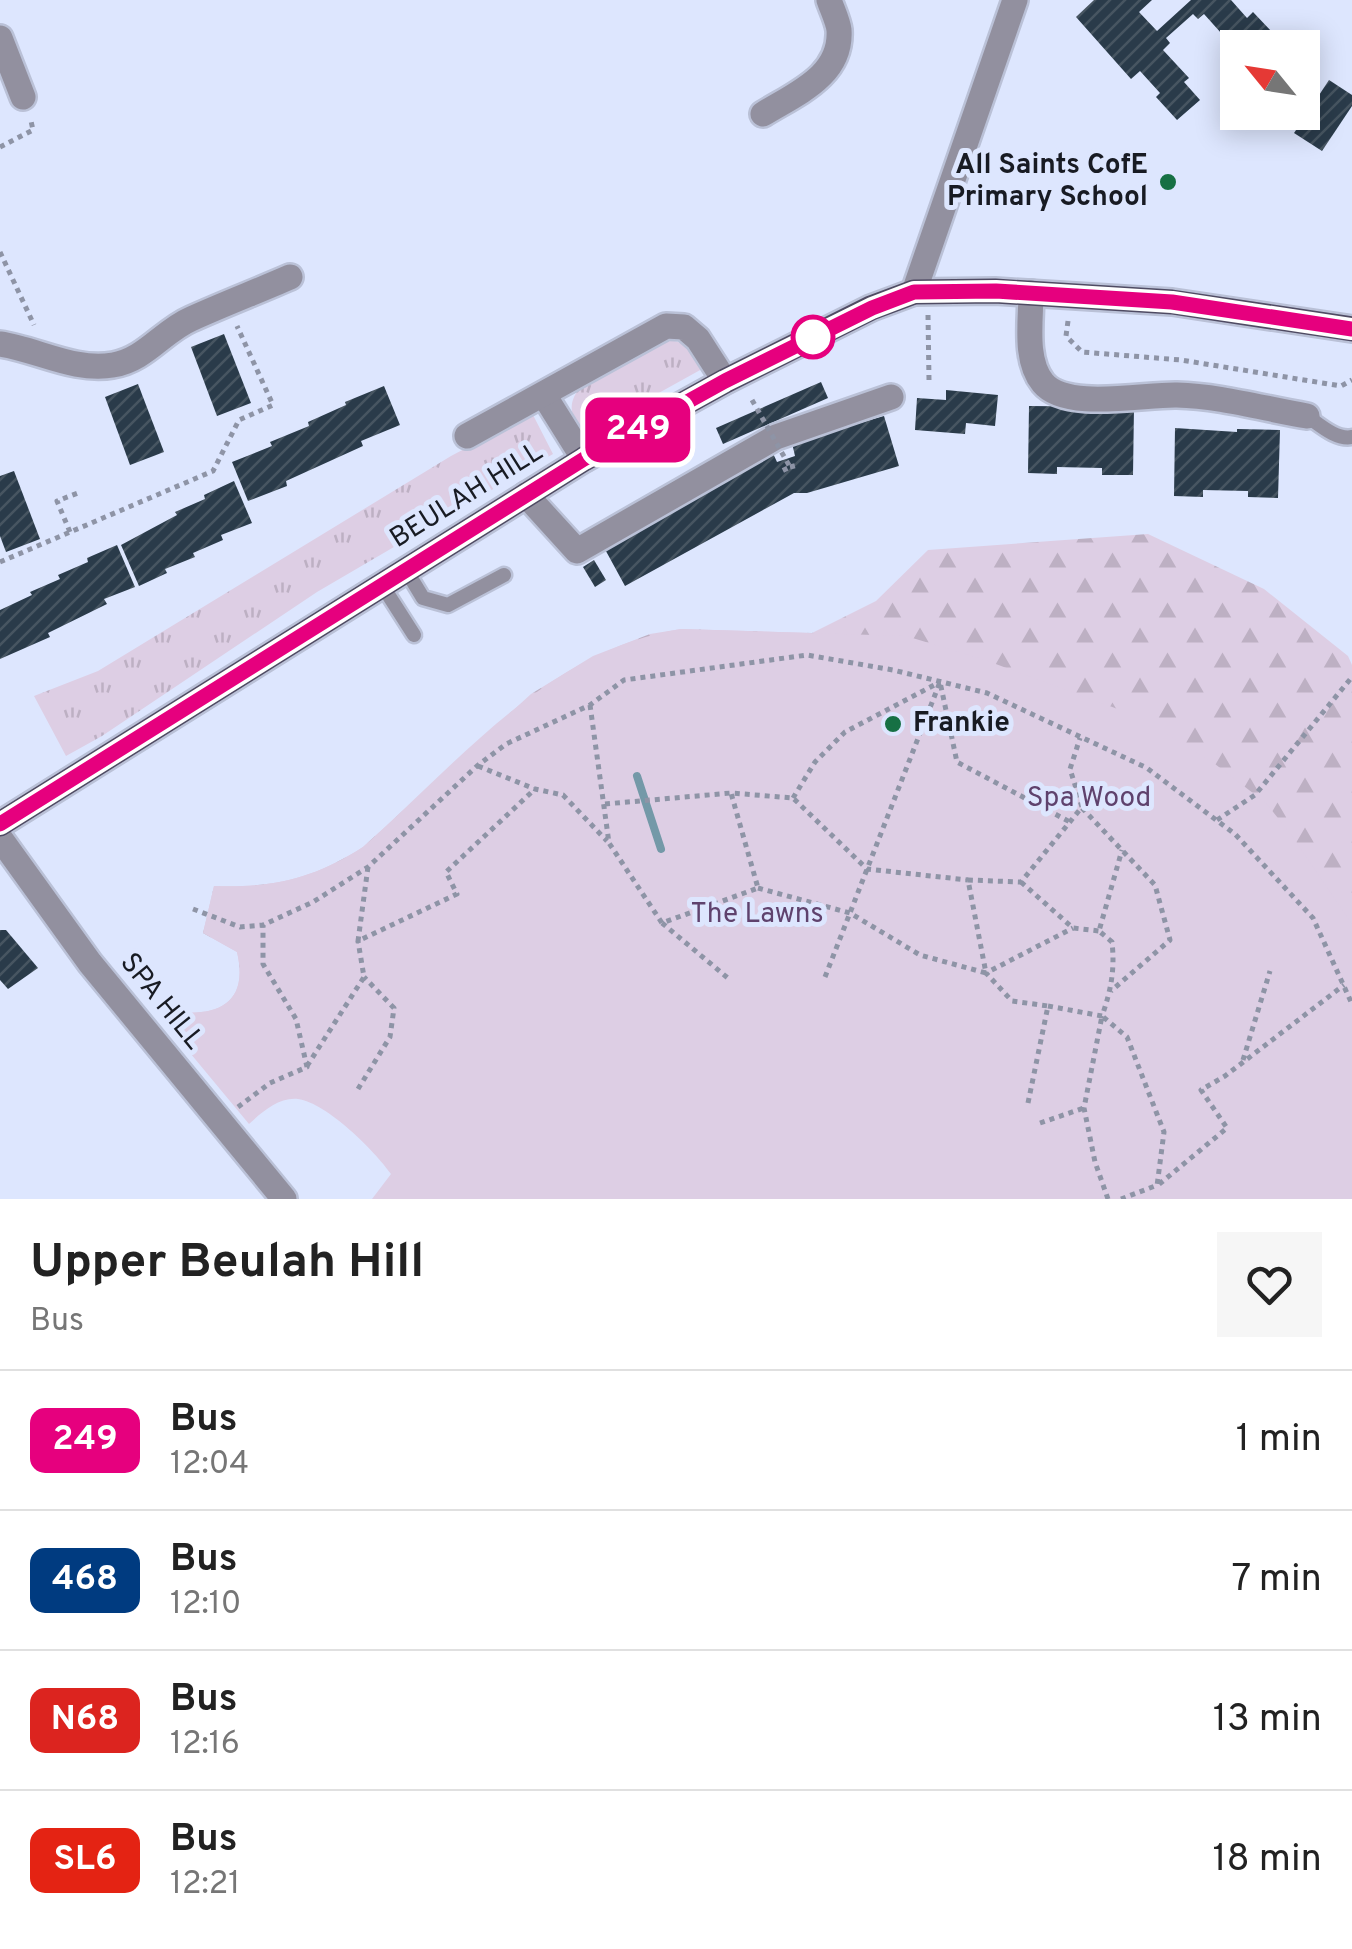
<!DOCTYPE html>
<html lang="en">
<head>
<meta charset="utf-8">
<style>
  :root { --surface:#fff; --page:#f6f6f6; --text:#222; --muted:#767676; --line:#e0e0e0 }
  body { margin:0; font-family:Overpass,sans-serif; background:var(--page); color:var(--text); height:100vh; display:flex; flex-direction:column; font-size:38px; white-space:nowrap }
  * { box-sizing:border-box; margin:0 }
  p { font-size:32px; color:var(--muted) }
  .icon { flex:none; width:55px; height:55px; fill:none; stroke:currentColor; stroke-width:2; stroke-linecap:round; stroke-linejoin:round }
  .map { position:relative; height:1199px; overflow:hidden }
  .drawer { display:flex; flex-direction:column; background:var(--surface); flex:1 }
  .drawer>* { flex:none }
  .badge { padding:0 20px; border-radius:15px; font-size:35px; line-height:65px }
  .needle { width:65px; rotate:300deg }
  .tools { position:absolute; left:1220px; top:30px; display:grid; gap:20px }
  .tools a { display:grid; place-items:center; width:100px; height:100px; border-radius:0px; background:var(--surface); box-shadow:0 5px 25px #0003; font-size:50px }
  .map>.badge { position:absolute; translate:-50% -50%; box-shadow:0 0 0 5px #fff }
  .round { display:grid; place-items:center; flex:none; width:105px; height:105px; border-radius:0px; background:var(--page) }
  .summary { display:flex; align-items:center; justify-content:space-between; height:170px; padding:0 30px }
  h1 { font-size:48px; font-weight:700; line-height:75px }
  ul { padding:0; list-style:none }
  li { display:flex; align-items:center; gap:30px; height:140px; padding:0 30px; border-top:2px solid var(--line) }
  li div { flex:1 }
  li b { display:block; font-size:38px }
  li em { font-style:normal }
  li .badge { min-width:110px; font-weight:700; text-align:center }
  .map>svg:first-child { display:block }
  .grass { fill:url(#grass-tufts) }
  .forest { fill:url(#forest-firs) }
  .park { fill:#ddcee4 }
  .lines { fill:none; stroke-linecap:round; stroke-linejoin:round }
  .stream { stroke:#7499a8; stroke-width:8 }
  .building { fill:url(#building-hatch) }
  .service-casing { stroke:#bac1d7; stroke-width:19 }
  .minor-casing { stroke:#bac1d7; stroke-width:30 }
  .tertiary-casing { stroke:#bac1d7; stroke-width:30 }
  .primary-casing { stroke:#bac1d7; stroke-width:30 }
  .path { stroke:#8e94a6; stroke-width:5; stroke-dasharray:5 5; stroke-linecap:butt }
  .service { stroke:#92909f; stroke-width:14 }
  .minor { stroke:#92909f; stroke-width:25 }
  .tertiary { stroke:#92909f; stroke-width:25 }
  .primary { stroke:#4f4b63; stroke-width:25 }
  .path-bridge { stroke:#8e94a6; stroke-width:5; stroke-dasharray:5 5; stroke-linecap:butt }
  .line-casing { stroke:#fff; stroke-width:22 }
  .line { stroke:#e6007e; stroke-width:15 }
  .poi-dot { fill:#167044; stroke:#dde6fe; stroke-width:4 }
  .stop-dot { fill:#fff; stroke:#e6007e; stroke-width:5 }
  .labels { text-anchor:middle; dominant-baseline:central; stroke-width:10; stroke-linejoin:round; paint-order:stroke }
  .poi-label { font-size:28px; font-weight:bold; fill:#181b23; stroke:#dde6fe; text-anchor:end }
  .street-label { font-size:28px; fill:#181b23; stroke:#dde6fe }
  .park-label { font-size:28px; fill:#5f426d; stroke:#dde6fe }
</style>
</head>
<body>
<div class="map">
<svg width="1352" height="1199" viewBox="0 0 1352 1199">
  <defs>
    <pattern id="grass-tufts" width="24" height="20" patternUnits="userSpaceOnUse" patternTransform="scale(2.5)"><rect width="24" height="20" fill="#ddcee4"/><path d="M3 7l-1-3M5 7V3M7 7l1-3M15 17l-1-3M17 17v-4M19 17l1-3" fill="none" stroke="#bdb0c3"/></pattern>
    <pattern id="forest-firs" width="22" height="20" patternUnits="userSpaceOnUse" patternTransform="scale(2.5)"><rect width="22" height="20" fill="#ddcee4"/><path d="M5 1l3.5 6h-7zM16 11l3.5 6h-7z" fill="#bdb0c3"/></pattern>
    <pattern id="building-hatch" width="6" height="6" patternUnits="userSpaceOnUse" patternTransform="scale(2.5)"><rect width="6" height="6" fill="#2a3b4a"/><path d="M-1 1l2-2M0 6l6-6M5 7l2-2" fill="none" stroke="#475561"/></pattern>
  </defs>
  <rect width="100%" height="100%" fill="#dde6fe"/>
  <g class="grass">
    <path d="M 667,339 L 685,344 L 702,369 L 583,435 C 573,417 566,408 578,390 Z"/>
    <path d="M 532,413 L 553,454 L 317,592 L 102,736 L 66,756 L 34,696 L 98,671 L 451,456 Z"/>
  </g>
  <path class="forest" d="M 1148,534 L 1264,589 L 1348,656 L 1352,665 L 1352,1199 L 490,1090 L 160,1009 C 207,1019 251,1011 237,952 L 203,933 L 214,886 C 273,888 313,879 363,847 L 531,694 L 593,656 L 650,634 L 681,629 L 812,633 L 876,601 L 928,550 Z"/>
  <path class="park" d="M 681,629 L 906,636 L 985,660 L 1115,708 L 1167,734 L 1215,764 L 1266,803 L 1292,836 L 1352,924 L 1352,1199 L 372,1199 L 391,1174 C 375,1151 327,1103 298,1099 C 279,1097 262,1112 249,1124 L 171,1030 L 160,1009 C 207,1019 251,1011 237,952 L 203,933 L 214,886 C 273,888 313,879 363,847 C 459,762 548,650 681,629 Z"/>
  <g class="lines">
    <path class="stream" d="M 637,776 L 661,849"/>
  </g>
  <g class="building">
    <path d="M 1094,0 L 1152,0 L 1139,12 L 1157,31 L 1191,0 L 1231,0 L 1247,18 L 1253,12 L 1273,33 L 1257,48 L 1244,48 L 1236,38 L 1230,43 L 1204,14 L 1198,19 L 1193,14 L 1166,38 L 1170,43 L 1163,50 L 1189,78 L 1184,82 L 1200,100 L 1177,120 L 1156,97 L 1160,93 L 1140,71 L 1131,79 L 1076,17 Z"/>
    <path d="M 1329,80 L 1352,95 L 1352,106 L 1322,151 L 1294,133 Z"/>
    <path d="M 224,334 L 251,403 L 217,416 L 191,347 Z"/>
    <path d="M 821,382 L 828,398 L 723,444 L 716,428 Z"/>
    <path d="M 138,384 L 164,452 L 130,465 L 105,397 Z"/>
    <path d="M 384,386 L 400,425 L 361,441 L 363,446 L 286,481 L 287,486 L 248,501 L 232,462 L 272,446 L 270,442 L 309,426 L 308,422 L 346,405 L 345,402 Z"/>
    <path d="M 946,390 L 998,395 L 995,426 L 966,423 L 965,434 L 915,430 L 917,398 L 946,400 Z"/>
    <path d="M 1029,406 L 1134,407 L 1133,475 L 1102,475 L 1102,468 L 1057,467 L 1057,474 L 1028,473 Z"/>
    <path d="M 884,416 L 899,466 L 807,493 L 794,493 L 625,586 L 601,542 L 771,449 L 777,462 L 795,456 L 792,443 Z"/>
    <path d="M 1175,428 L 1237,432 L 1237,429 L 1280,430 L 1278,498 L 1248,497 L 1248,491 L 1203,490 L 1203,497 L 1174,496 Z"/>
    <path d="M 14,471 L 40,539 L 6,552 L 0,536 L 0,476 Z"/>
    <path d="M 234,481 L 252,523 L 221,535 L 223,540 L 193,553 L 195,557 L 165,569 L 167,573 L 139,586 L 121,545 L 177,515 L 175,512 L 205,499 L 204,495 Z"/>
    <path d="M 117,545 L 135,587 L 104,599 L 107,604 L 48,633 L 50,637 L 0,659 L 0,610 L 32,595 L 30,592 L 60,579 L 58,575 L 88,562 L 87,558 Z"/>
    <path d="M 594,560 L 606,580 L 595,587 L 583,567 Z"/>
    <path d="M 0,930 L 6,930 L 38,968 L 8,989 L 0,980 Z"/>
  </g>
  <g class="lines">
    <defs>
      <g id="service">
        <path d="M 1307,416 C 1320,425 1336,440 1352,437"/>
        <path d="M 406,570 L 423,598 L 448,605 L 504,575"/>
        <path d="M 382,585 L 414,635"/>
      </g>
      <g id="minor">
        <path d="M 0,38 L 23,97"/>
        <path d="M 763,114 C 795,94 842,76 839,30 C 838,21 832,9 829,0"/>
        <path d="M 914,292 L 1015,0"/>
        <path d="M 1031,293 C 1031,320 1024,360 1043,383 C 1066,411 1144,394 1177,395 C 1220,396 1265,409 1307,416"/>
        <path d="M 0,344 C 36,349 75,372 113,365 C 145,360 163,331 191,319 C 224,304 258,291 290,277"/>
        <path d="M 544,395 L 584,459"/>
        <path d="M 467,436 L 666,326 L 684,327 L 698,339 L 725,381"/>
        <path d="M 526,495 L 577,551 L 776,437 L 891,397"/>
      </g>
      <path id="tertiary" d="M 0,838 L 90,963 L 284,1199"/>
      <path id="primary" d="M 0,824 L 584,459 L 725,381 L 871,308 L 914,292 L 995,291 L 1172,302 L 1352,329"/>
    </defs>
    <use href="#service" class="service-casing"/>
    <use href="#minor" class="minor-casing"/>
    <use href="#tertiary" class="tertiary-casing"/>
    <use href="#primary" class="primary-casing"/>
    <g class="path">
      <path d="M 0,147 L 33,130 L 31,121"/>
      <path d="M 0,252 L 34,325"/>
      <path d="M 928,315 L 929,380"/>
      <path d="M 1068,321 L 1066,336 L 1082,352 L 1181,360 L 1341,386 L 1352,380"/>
      <path d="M 790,467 L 798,465"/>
      <path d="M 70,532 L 57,501 L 78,493"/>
      <path d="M 0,562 L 213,471 L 239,420 L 273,405 L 237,326"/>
      <path d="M 590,705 L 609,843 L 662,923 L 758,888 L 731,793 L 793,798 L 867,869 L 968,880"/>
      <path d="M 478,766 L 535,789 L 563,795 L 607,841"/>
      <path d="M 793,798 L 815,762 L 845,732 L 940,682"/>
      <path d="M 605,804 L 731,793"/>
      <path d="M 1082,808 L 1155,885 L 1170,940 L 1111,991"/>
      <path d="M 1217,820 L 1255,795 L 1352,677"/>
      <path d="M 368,867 L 358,941 L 457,894 L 446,872 L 535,789"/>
      <path d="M 1021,882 L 1073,928 L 1099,931"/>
      <path d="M 758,888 L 850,913 L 920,955 L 986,973 L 968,880 L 1021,882 L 1082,807 L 1070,769 L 1080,738"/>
      <path d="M 193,909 L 240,927 L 263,925 L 313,902 L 368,867 L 477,766 L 506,744 L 590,705 L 624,680 L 807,655 L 893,670 L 987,693 L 1147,768 L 1235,834 L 1313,918 L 1352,1004"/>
      <path d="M 662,923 L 729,979"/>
      <path d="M 825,977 L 940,682 L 957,762 L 1070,822"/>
      <path d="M 1048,1006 L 1102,1016 C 1111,990 1115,970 1112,942 L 1099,931 L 1122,850"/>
      <path d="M 1243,1060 L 1270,971"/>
      <path d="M 307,1066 L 364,977 L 358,941"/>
      <path d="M 358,1089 L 390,1037 L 394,1008 L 364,977"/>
      <path d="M 1028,1103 L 1048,1006 L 1012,1001 L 986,973 L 1073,928"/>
      <path d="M 238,1107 L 270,1083 L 307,1067 L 296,1019 L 263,964 L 263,925"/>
      <path d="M 1040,1123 L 1084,1108"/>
      <path d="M 1108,1199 L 1095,1162 L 1084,1108 L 1102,1016 L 1127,1037 L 1164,1132 L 1157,1186 L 1227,1128 L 1201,1090 L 1225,1076 L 1344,985"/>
      <path d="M 1121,1199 L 1155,1186"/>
    </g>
    <use href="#service" class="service"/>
    <use href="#minor" class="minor"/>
    <use href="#tertiary" class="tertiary"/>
    <use href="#primary" class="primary"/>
    <path class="path-bridge" d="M 752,400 L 790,467 L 782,471"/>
  </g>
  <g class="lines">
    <defs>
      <path id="line" d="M 0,824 L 584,459 L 725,381 L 872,308 L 914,292 L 996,291 L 1172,302 L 1352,329"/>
    </defs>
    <use href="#line" class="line-casing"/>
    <use href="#line" class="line"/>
  </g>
  <g class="poi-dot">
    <circle cx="1168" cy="182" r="10"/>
    <circle cx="893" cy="724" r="10"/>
  </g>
  <circle class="stop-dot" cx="813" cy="337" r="20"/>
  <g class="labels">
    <g class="poi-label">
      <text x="1148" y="166">All Saints CofE<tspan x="1148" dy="32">Primary School</tspan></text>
      <text x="913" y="724" text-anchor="start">Frankie</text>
    </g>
    <g class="street-label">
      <text transform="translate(467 496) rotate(-32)">BEULAH HILL</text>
      <text transform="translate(161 1002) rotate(51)">SPA HILL</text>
    </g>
    <g class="park-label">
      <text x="1089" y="799">Spa Wood</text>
      <text x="757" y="915">The Lawns</text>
    </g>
  </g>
</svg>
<div class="tools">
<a><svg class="needle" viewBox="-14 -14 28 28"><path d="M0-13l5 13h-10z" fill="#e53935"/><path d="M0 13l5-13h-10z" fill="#767676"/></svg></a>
</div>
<b class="badge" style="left:638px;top:430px;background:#e6007e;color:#fff">249</b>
</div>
<section class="drawer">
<div class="summary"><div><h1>Upper Beulah Hill</h1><p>Bus</p></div><a class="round"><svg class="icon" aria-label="heart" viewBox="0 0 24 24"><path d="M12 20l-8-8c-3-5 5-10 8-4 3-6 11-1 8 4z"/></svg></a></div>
<ul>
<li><span class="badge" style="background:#e6007e;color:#fff">249</span><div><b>Bus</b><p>12:04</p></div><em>1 min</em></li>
<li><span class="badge" style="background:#003b80;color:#fff">468</span><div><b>Bus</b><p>12:10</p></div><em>7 min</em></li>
<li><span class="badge" style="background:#dc241f;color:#fff">N68</span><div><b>Bus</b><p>12:16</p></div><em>13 min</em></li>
<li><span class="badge" style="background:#e42313;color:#fff">SL6</span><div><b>Bus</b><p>12:21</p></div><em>18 min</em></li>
</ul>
</section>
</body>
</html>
